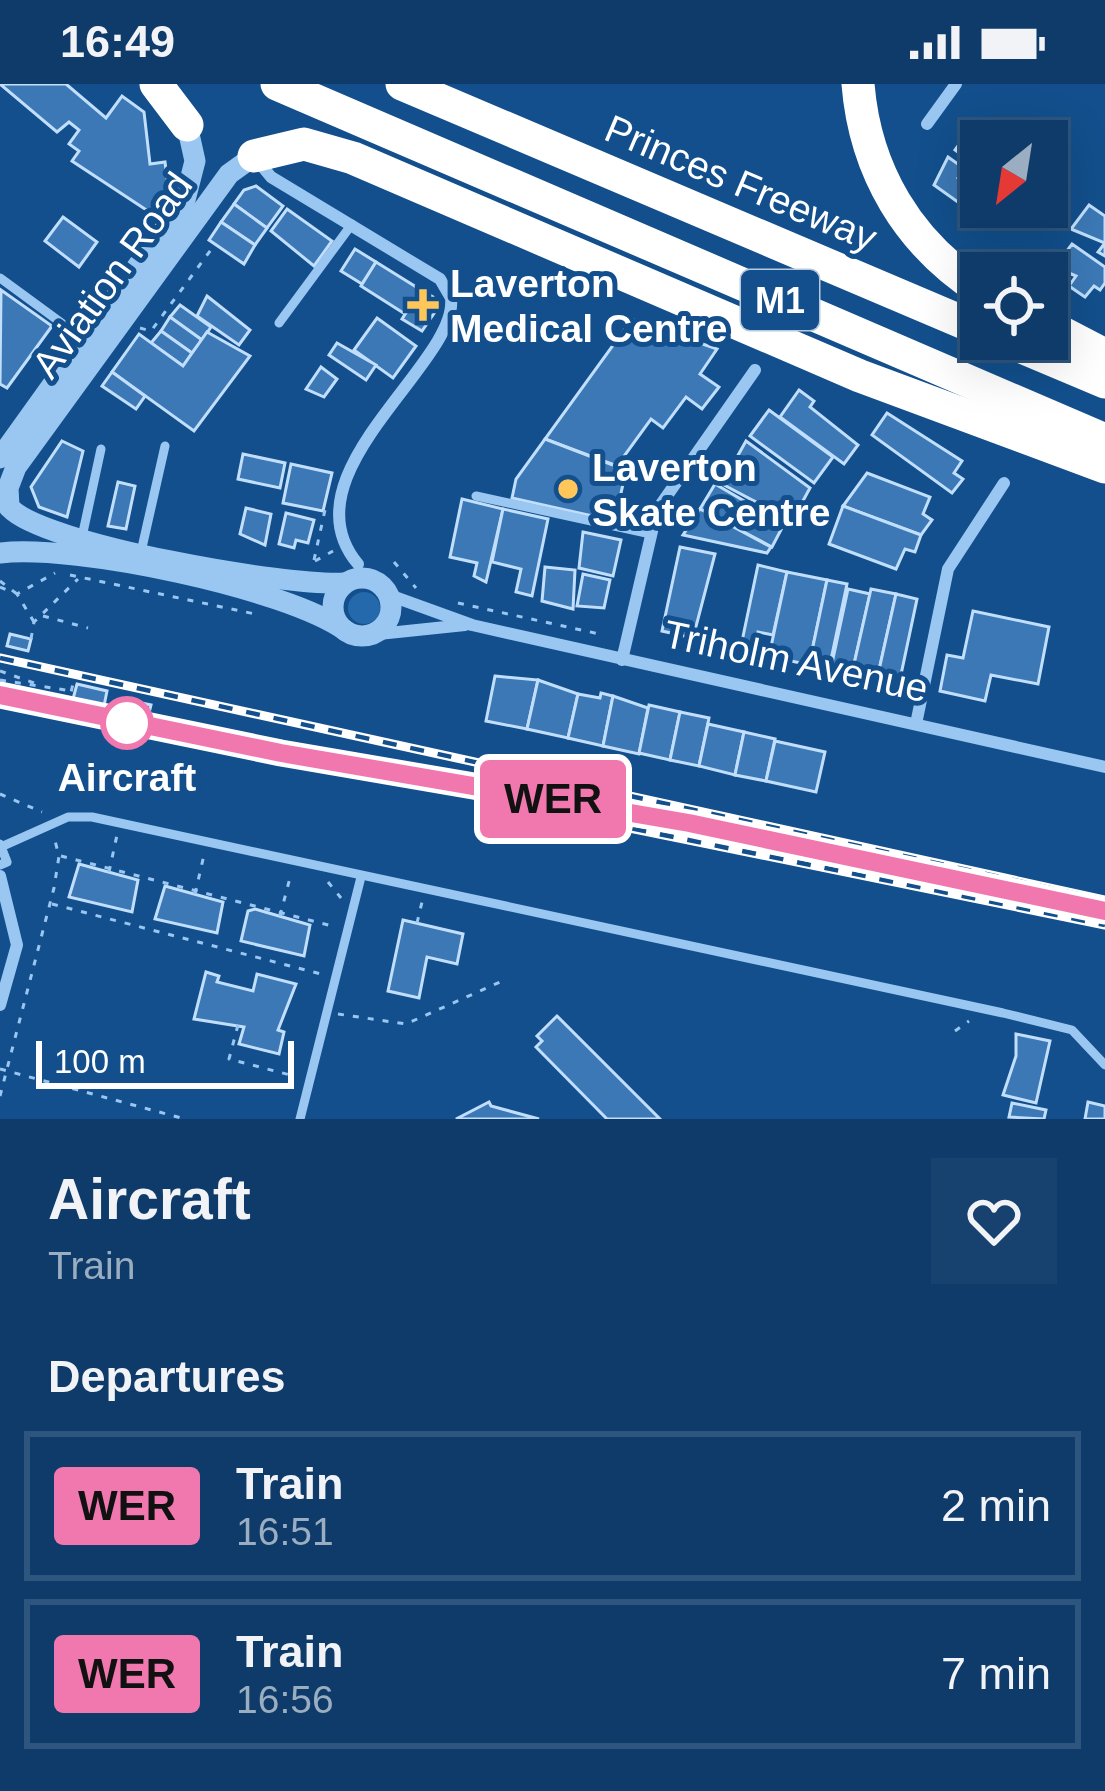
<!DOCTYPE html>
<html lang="en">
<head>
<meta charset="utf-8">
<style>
  :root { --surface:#0e3b69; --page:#17426f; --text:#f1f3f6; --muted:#9badc0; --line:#2e557d }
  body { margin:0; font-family:Arial,sans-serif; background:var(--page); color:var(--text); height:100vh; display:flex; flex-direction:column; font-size:45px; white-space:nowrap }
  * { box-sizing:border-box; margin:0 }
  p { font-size:39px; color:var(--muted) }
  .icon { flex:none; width:66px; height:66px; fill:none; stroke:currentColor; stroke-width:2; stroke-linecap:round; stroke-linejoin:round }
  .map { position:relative; height:1035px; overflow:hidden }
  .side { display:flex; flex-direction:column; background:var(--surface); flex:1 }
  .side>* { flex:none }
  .badge { padding:0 24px; border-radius:9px; font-size:42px; line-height:78px }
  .needle { width:78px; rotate:210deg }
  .fabs { position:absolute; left:960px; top:36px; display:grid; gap:24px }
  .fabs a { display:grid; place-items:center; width:108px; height:108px; border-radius:0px; background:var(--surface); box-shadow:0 12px 48px #0002,0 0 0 3px var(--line); font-size:60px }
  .scale { position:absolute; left:36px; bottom:30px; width:258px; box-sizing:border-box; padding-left:12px; border:6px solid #fff; border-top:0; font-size:33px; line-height:42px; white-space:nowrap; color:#fff; -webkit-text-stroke:9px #124f8c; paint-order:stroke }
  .map>.badge { position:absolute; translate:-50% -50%; box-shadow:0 0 0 6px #fff }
  h2 { padding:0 48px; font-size:45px; line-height:108px }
  .round { display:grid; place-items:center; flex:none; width:126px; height:126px; border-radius:0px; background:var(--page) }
  .headline { display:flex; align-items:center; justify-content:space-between; height:204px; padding:0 48px }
  h1 { font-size:57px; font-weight:800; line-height:90px }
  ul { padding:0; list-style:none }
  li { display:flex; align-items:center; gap:36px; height:150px; margin:0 24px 18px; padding:0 24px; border:6px solid var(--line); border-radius:0px }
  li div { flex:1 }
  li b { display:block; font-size:45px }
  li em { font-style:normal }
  li .badge { min-width:132px; font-weight:700; text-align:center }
  .status { display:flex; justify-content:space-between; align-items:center; height:84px; padding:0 60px; background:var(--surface); direction:ltr }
  .status svg { height:33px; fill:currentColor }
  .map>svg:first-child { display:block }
  .garden { fill:#2469ab }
  .building { fill:#3b78b5; stroke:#c1dffc; stroke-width:3 }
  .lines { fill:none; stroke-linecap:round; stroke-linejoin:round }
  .path { stroke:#9ac7f1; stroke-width:3; stroke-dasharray:6 9; stroke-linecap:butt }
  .service { stroke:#9ac7f1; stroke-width:9 }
  .minor { stroke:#9ac7f1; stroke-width:12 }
  .tertiary { stroke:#9ac7f1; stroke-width:21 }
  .motorway { stroke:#fff; stroke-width:33 }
  .rail-casing { stroke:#fff; stroke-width:9 }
  .rail { stroke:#124f8c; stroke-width:4.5; stroke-dasharray:14; stroke-linecap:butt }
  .line-casing { stroke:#fff; stroke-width:27 }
  .line { stroke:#f178af; stroke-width:18 }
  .poi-dot { fill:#ffc65a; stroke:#124f8c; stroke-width:4.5 }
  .stop-dot { fill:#fff; stroke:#f178af; stroke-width:6 }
  .labels { text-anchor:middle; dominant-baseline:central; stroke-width:10; stroke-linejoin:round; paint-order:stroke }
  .shield { fill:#124f8c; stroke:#b8cadc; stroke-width:3 }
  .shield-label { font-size:36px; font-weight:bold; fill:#fff }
  .street-label { font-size:39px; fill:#fff; stroke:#124f8c }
  .poi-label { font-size:39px; font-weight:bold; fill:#fff; stroke:#124f8c; text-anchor:start }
  .stop-label { font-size:39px; font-weight:bold; fill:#fff; stroke:#124f8c }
</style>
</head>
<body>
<div class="status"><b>16:49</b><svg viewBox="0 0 49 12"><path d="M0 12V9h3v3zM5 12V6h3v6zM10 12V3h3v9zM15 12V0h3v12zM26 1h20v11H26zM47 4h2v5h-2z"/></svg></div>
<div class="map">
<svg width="1105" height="1035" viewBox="0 0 1105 1035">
  <rect width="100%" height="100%" fill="#124f8c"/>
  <circle class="garden" cx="364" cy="524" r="16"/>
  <g class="building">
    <path d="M 0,0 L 66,0 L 106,34 L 122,12 L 144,28 L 150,80 L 165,78 L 169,109 L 154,131 L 72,77 L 79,67 L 69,60 L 79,46 L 69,38 L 57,48 Z"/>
    <path d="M 971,44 L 989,57 L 981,57 L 981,85 L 955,66 Z"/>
    <path d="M 948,73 L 965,85 L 958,94 L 974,105 L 962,121 L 934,101 Z"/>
    <path d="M 256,102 L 283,122 L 267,144 L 234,120 L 244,106 Z"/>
    <path d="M 234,120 L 267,144 L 255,161 L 221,138 Z"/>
    <path d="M 1089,121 L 1105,132 L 1105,172 L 1098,168 L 1105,159 L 1071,145 Z"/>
    <path d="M 287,125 L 332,157 L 314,182 L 271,147 Z"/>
    <path d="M 63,133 L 97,158 L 79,183 L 45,157 Z"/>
    <path d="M 221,138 L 255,161 L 244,180 L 209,156 Z"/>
    <path d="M 1072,160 L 1105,183 L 1105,199 L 1100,206 L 1094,202 L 1085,213 L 1069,202 L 1076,192 L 1055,183 Z"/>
    <path d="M 355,165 L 376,178 L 362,200 L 341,187 Z"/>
    <path d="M 376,178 L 421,206 L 405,230 L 361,202 Z"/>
    <path d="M 1,206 L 52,242 L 7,304 L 0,300 Z"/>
    <path d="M 421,206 L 433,213 L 435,228 L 422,247 L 402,235 Z"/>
    <path d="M 207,212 L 250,246 L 239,261 L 197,232 Z"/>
    <path d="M 180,221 L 211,243 L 202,256 L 170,233 Z"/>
    <path d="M 170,233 L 202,256 L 192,269 L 161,247 Z"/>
    <path d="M 377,234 L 416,262 L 393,294 L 354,266 Z"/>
    <path d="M 632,235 L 717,265 L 700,290 L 719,303 L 702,325 L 686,313 L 663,344 L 651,335 L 617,382 L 545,355 Z"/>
    <path d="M 161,247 L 192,269 L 183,282 L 151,259 Z"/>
    <path d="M 207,248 L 250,272 L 194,347 L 112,288 L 139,250 L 183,282 Z"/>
    <path d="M 337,259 L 376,281 L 366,296 L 329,271 Z"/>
    <path d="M 321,283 L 337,295 L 324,313 L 306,305 Z"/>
    <path d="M 112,288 L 145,312 L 136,325 L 102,302 Z"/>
    <path d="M 799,306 L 814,317 L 810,323 L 858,361 L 844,380 L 780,333 Z"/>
    <path d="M 769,326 L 833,373 L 814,399 L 750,352 Z"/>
    <path d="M 887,329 L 962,377 L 954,389 L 963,395 L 952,409 L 872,351 Z"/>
    <path d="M 545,355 L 626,386 L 615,437 L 512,414 L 516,395 Z"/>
    <path d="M 62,357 L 83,367 L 67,433 L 39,423 L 31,403 Z"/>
    <path d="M 746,357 L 810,404 L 792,437 L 722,400 Z"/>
    <path d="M 243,370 L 285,379 L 280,404 L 238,395 Z"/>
    <path d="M 291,380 L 332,389 L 323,427 L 283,419 Z"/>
    <path d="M 867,389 L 930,413 L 923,430 L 932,436 L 921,451 L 843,422 Z"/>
    <path d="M 118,398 L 135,402 L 126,445 L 108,442 Z"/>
    <path d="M 715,400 L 784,440 L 772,463 L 700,425 Z"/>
    <path d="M 462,415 L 503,425 L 486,498 L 474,492 L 477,479 L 450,473 Z"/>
    <path d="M 843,422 L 921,451 L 915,468 L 905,465 L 896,485 L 829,460 Z"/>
    <path d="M 246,424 L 271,430 L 265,461 L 240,450 Z"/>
    <path d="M 503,425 L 548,435 L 532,512 L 516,508 L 521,485 L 492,478 Z"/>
    <path d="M 700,425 L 771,463 L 767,469 L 683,451 Z"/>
    <path d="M 286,429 L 314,436 L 308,459 L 296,456 L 294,464 L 279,460 Z"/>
    <path d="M 583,448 L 621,456 L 613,492 L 579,484 Z"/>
    <path d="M 680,463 L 715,470 L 693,554 L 662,547 Z"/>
    <path d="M 758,481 L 787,488 L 773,551 L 758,548 L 754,565 L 741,562 Z"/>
    <path d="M 545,483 L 575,486 L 573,525 L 542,517 Z"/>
    <path d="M 787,488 L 827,496 L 809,581 L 769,572 Z"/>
    <path d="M 583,490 L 610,496 L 604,524 L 577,522 Z"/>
    <path d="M 827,496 L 847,500 L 829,585 L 809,581 Z"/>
    <path d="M 848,505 L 870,510 L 852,589 L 831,584 Z"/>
    <path d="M 871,505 L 896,510 L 877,595 L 852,589 Z"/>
    <path d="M 896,510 L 917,515 L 899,600 L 877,595 Z"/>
    <path d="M 973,527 L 1049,543 L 1038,600 L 991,591 L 985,617 L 940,607 L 947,571 L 963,574 Z"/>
    <path d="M 10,550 L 31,555 L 28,567 L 7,562 Z"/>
    <path d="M 495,592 L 538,596 L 527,645 L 486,637 Z"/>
    <path d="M 538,596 L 578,610 L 568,654 L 527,645 Z"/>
    <path d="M 77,600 L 107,607 L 104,622 L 73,615 Z"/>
    <path d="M 601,609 L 613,612 L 603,662 L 568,654 L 578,610 L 600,614 Z"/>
    <path d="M 613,612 L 648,624 L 639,670 L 603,662 Z"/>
    <path d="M 127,616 L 151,621 L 149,629 L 125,625 Z"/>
    <path d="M 649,621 L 680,628 L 670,676 L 639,669 Z"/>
    <path d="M 680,628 L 709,634 L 699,682 L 670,676 Z"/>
    <path d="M 708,640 L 744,648 L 735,691 L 699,682 Z"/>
    <path d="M 744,648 L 775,655 L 766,697 L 735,691 Z"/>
    <path d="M 775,657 L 825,668 L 816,708 L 766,697 Z"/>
    <path d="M 79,780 L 138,796 L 132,828 L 69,813 Z"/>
    <path d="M 165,802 L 223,818 L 217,849 L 155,835 Z"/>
    <path d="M 255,825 L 310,841 L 304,872 L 241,857 L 248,827 Z"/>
    <path d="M 403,836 L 463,850 L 457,880 L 427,873 L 419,914 L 388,907 Z"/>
    <path d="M 206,888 L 219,892 L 217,898 L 253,907 L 257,890 L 296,900 L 278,946 L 284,948 L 279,970 L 239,960 L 244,943 L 194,935 Z"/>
    <path d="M 557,932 L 660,1035 L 607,1035 L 536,963 L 542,957 L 537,952 Z"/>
    <path d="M 1016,950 L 1050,957 L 1036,1019 L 1003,1011 L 1016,972 Z"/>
    <path d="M 489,1018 L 491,1022 L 539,1035 L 456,1035 Z"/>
    <path d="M 1088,1018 L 1105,1022 L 1105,1035 L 1085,1035 Z"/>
    <path d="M 1012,1019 L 1046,1026 L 1044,1035 L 1009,1033 Z"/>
  </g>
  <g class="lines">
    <g class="path">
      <path d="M 140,244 L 151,247 L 213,163"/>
      <path d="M 314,476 L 325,426"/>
      <path d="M 315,477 L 333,467"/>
      <path d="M 394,478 L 416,504"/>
      <path d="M 70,491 L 255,530"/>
      <path d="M 0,497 L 17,510"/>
      <path d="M 0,503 L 9,507"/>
      <path d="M 458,519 L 604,551"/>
      <path d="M 43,532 L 88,544"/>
      <path d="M 34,538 L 17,510 L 55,489"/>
      <path d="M 31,555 L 34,538 L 78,495"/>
      <path d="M 0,587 L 37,600"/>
      <path d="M 0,596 L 72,607"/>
      <path d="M 68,622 L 74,595"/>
      <path d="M 0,710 L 42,728"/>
      <path d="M 61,772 L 336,843"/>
      <path d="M 109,788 L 117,751"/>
      <path d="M 328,798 L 341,814"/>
      <path d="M 195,810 L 204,771"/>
      <path d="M 52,820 L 321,890"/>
      <path d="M 280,832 L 291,790"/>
      <path d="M 417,839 L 422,818"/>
      <path d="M 338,930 L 406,940 L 500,898"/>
      <path d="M 238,941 L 229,975 L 294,992"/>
      <path d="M 955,947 L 969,937"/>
      <path d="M 0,985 L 185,1035"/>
      <path d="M 0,1012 L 54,804 L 59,772 L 54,753"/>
    </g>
    <g class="service">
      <path d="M 0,194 L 86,257"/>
      <path d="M 279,239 L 352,140"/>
      <path d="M 476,412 L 651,450"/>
      <path d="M 82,453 L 101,365"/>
      <path d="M 141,468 L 165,362"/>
      <path d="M 0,760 L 7,778 L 0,781"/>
      <path d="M 1,763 L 68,733 L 92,733 L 1003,929 L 1072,946 L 1105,981"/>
      <path d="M 300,1035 L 361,793"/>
    </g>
    <g class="minor">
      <path d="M 927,40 L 956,0"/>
      <path d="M 257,76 L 271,93 L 440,195 L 451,214 C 459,279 282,390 358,480"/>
      <path d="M 389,511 L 472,541 L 1105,683"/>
      <path d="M 369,551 L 465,541"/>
      <path d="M 622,576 L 657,426 L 755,286"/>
      <path d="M 916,640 L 948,485 L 1004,399"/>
      <path d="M 0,792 L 17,861 L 0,921"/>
    </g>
    <g class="tertiary">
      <path d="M 0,374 L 185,116 L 195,77 L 187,41"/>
      <path d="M 9,423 L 8,404 L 16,383 L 229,90 L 254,72"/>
      <path d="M 10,424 C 45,461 289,503 345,499"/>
      <path d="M 0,469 C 75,460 286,504 346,547"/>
      <circle cx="362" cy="523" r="29"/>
    </g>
    <g class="motorway">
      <path d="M 156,0 L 187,41"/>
      <path d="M 277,0 L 1105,356"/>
      <path d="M 402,0 L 981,246"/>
      <path d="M 858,0 C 865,87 908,159 981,206"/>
      <path d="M 254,72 L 304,60 L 353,74 L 860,292 L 1105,383"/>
      <path d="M 1047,241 L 1105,271"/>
      <path d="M 1003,255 L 1105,298"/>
    </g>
    <defs>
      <g id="rail">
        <path d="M 0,574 L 1105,816"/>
        <path d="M 0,611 L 281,669 L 629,728"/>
        <path d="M 605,739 L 1105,841"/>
      </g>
    </defs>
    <use href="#rail" class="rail-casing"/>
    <use href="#rail" class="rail"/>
  </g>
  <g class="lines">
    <defs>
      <path id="line" d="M 0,611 L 281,669 L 689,739 L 1105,827"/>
    </defs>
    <use href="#line" class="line-casing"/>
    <use href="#line" class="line"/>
  </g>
  <g class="poi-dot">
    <path d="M417 203h12v12h12v12h-12v12h-12v-12h-12v-12h12z"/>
    <circle cx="568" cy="405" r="12"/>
  </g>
  <circle class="stop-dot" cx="127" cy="639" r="24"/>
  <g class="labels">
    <rect class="shield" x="741" y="186" width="78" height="60" rx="9"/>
    <g class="shield-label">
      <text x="780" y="216">M1</text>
    </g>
    <g class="street-label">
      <text transform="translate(741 99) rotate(23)">Princes Freeway</text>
      <text transform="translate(112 191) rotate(-54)">Aviation Road</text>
      <text transform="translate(796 577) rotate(12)">Triholm Avenue</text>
    </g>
    <g class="poi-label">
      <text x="450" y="199">Laverton<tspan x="450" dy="45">Medical Centre</tspan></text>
      <text x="592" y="383">Laverton<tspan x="592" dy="45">Skate Centre</tspan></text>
    </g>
    <g class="stop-label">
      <text x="127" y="693">Aircraft</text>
    </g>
  </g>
</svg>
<div class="fabs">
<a><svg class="needle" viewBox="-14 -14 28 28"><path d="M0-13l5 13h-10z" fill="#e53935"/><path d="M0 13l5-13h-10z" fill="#9badc0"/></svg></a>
<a><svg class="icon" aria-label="locate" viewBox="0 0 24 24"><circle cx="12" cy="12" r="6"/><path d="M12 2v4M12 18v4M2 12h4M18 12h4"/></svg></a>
</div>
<div class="scale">100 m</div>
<b class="badge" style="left:553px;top:715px;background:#f178af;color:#111">WER</b>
</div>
<section class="side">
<div class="headline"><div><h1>Aircraft</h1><p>Train</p></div><a class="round"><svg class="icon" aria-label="heart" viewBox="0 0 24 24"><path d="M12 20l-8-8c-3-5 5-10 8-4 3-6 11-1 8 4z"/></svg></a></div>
<h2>Departures</h2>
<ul>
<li><span class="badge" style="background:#f178af;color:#111">WER</span><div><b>Train</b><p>16:51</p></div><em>2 min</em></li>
<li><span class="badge" style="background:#f178af;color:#111">WER</span><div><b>Train</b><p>16:56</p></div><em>7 min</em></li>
</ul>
</section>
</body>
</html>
